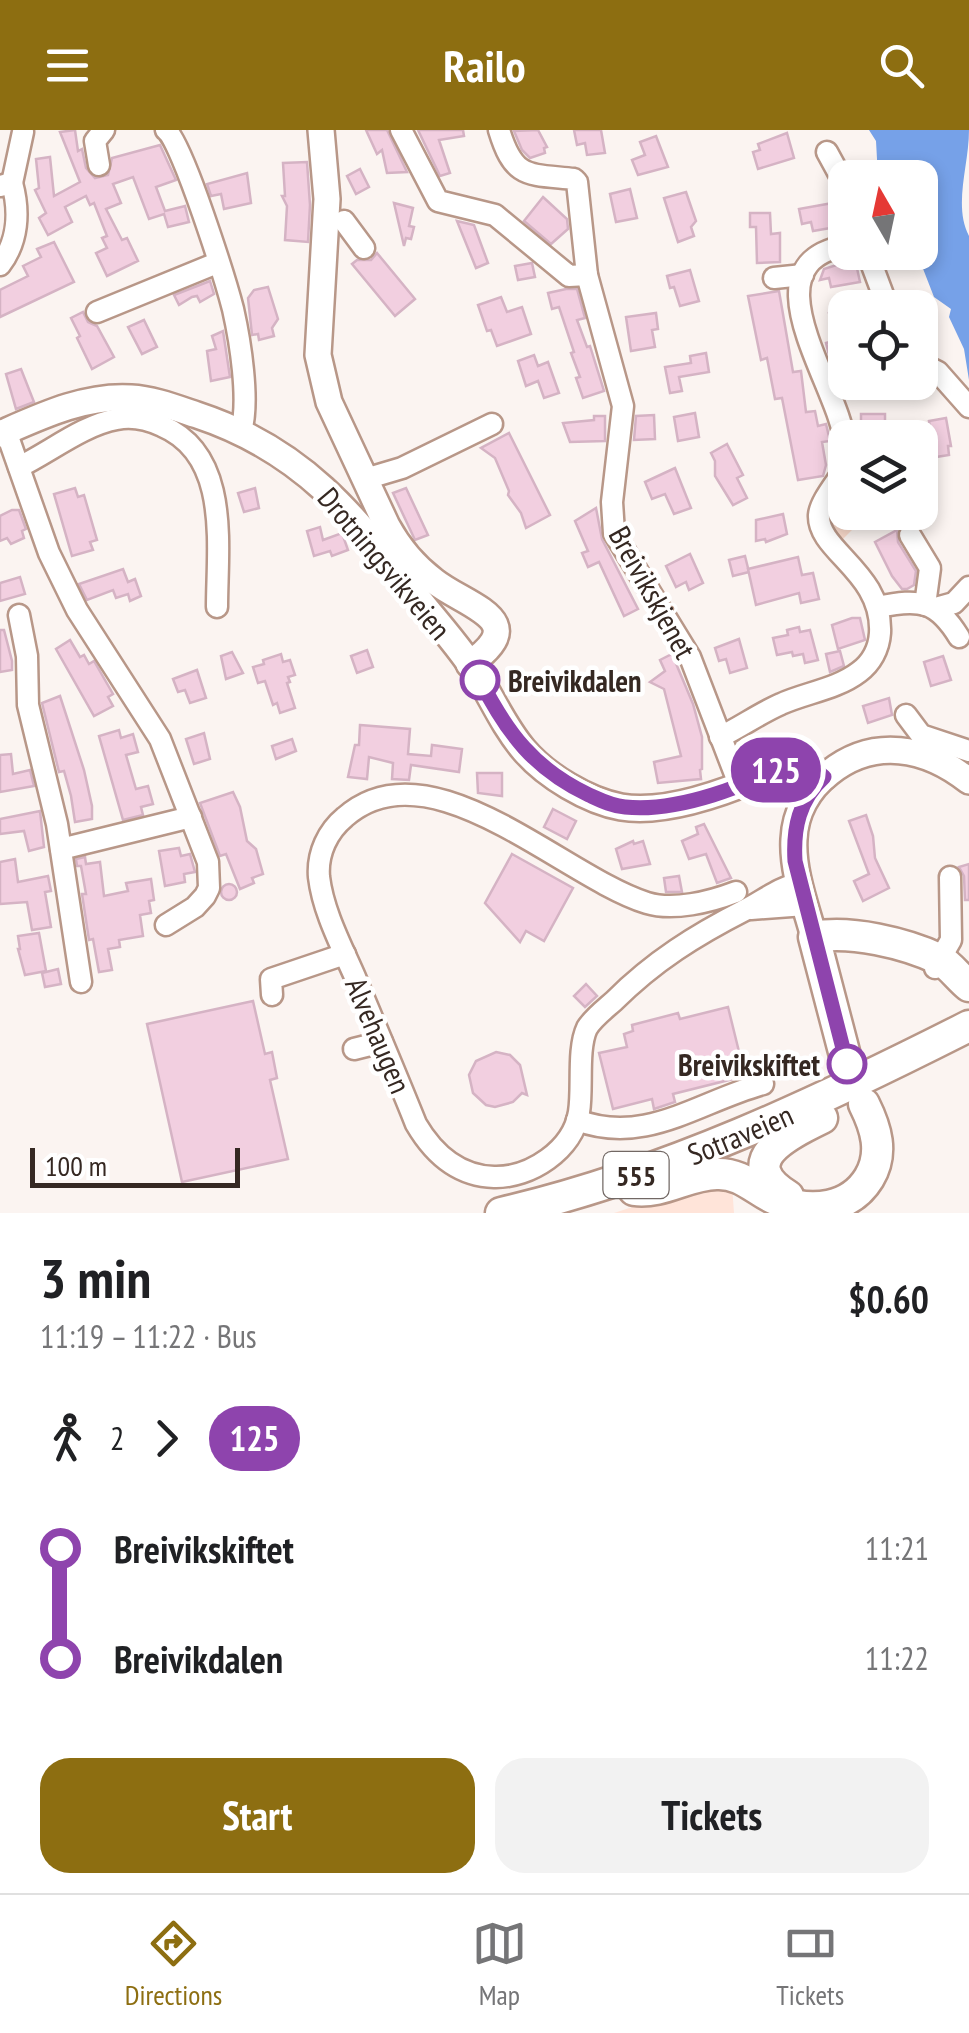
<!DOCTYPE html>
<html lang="en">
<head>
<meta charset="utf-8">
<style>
  :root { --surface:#fff; --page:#f2f2f2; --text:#202124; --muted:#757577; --line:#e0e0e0; --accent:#8d6e11 }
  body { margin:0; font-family:"PT Sans Narrow",sans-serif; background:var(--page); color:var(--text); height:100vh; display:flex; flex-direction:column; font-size:38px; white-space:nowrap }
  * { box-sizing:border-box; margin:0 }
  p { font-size:32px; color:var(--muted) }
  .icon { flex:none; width:55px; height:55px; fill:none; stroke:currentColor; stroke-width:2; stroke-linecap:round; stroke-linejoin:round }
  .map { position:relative; height:1083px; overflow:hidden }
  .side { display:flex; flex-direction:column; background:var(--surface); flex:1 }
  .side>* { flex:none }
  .badge { padding:0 20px; border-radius:32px; font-size:35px; line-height:65px }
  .needle { width:65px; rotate:351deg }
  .tools { position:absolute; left:828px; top:30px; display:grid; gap:20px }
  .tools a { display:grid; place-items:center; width:110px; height:110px; border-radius:20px; background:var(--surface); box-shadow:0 5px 15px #0003; font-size:50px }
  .scale { position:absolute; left:30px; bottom:25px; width:210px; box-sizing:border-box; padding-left:10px; border:5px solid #352822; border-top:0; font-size:28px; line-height:35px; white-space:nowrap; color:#352822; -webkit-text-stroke:8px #fff; paint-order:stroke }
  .map>.badge { position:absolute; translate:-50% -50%; box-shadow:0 0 0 5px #fff }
  .legs { display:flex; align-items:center; gap:15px; height:110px; padding:0 40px; font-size:32px }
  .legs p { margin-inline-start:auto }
  .head { display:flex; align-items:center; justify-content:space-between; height:170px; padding:0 40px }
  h1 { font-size:55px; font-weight:800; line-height:75px }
  .action { display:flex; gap:20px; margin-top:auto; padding:20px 40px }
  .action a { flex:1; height:115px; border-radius:30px; background:var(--accent); color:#fff; font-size:40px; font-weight:800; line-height:115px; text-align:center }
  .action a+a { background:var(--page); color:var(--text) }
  ul { padding:0 40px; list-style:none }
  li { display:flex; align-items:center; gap:35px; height:110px; font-size:38px }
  li i { display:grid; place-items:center; width:15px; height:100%; margin:0 12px; background:currentColor }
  li i::after { content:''; width:25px; height:25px; margin:-12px; border:8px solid; border-radius:50%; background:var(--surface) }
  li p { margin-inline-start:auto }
  li:first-child i { background:linear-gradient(#0000 50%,currentColor 0) }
  li:last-child i { background:linear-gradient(currentColor 50%,#0000 0) }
  header { display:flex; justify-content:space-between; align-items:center; height:130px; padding:0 40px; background:var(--accent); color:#fff; font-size:45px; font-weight:800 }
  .tabs { display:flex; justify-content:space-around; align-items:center; height:140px; border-top:2px solid var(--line); background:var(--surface); font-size:28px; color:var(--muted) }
  .tabs a { display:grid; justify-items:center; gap:5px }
  .tabs .active { color:var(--accent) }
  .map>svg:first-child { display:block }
  .built { fill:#ffe4d9 }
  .green { fill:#fbdbcc }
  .water { fill:#76a1e8 }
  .building { fill:#f2cfe0; stroke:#d5b3c4; stroke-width:2.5 }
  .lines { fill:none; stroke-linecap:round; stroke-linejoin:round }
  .minor-casing { stroke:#b89788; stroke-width:25 }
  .major-casing { stroke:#b89788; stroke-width:30 }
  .highway-casing { stroke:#b89788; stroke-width:35 }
  .minor { stroke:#fff; stroke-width:20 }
  .major { stroke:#fff; stroke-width:25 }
  .highway { stroke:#fff; stroke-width:30 }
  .line-1-casing { stroke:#fff; stroke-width:22 }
  .line-1 { stroke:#8e44ad; stroke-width:15 }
  .stop-1-dot { fill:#fff; stroke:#8e44ad; stroke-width:5 }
  .labels { text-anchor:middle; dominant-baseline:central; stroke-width:9; stroke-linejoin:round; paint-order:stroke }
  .shield { fill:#fff; stroke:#726864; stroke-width:2.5 }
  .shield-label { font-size:28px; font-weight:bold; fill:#352822 }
  .street-label { font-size:30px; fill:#352822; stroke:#fff }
  .stop-label { font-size:30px; font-weight:bold; fill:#352822; stroke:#fff; text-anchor:start }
</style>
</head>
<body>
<header><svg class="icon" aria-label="menu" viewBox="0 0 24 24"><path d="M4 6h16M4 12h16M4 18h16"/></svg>Railo<svg class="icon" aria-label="search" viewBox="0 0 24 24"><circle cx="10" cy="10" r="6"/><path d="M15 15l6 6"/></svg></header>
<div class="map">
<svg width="969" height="1083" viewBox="0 0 969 1083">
  <rect width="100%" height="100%" fill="#fbf4f1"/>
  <path class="built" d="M 712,1051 L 732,1055 L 734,1083 L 614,1083 Z"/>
  <path class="green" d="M 845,371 L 845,382 L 869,383 L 839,413 C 827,398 833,384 845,371 Z"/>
  <path class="water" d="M 869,0 L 969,0 C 969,36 953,75 969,106 L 969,250 L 964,219 L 949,187 L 951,179 L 934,167 L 920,131 L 909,123 L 920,122 L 920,48 L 878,47 L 876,11 Z"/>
  <g class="building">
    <path d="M 75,0 L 78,21 L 82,19 L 86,38 L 95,48 L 108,45 L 112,28 L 160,15 L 176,50 L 156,57 L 165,81 L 185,76 L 189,92 L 168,97 L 164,84 L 149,89 L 133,47 L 113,54 L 121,73 L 106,79 L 122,110 L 127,108 L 138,131 L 107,146 L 96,123 L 107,118 L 102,108 L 107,106 L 94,73 L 90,75 L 86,66 L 65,77 L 72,92 L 48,105 L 39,88 L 46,83 L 35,60 L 39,58 L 36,29 L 50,27 L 54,66 L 80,52 L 60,2 Z"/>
    <path d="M 366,0 L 387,0 L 407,42 L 387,43 L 382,20 L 377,24 Z"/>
    <path d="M 418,0 L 463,0 L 464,6 L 439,10 L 450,43 L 440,46 Z"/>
    <path d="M 538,0 L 547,17 L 544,18 L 545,23 L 530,28 L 522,20 L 514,1 Z"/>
    <path d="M 574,0 L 601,0 L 605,23 L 587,25 L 585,13 L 577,15 Z"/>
    <path d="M 787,3 L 794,28 L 758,39 L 753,22 L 760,20 L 758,14 Z"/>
    <path d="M 656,6 L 668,37 L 638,45 L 632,30 L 645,25 L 640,12 Z"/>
    <path d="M 307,32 L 310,75 L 308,112 L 285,110 L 287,76 L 282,66 L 285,66 L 283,33 Z"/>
    <path d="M 360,39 L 369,57 L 356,64 L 347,46 Z"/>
    <path d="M 247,43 L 251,73 L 224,79 L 221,64 L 211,66 L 207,54 Z"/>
    <path d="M 630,59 L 637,88 L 616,92 L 610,64 Z"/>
    <path d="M 686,62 L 696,91 L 691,97 L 694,106 L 678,112 L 664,68 Z"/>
    <path d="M 543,67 L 567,89 L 568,99 L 551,114 L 524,91 Z"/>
    <path d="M 838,72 L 842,96 L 813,101 L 811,92 L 802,94 L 799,79 Z"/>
    <path d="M 394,73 L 413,78 L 409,96 L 414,97 L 411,109 L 406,108 L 404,116 Z"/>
    <path d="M 750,83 L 770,83 L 771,104 L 780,103 L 780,132 L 757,133 L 756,97 L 750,97 Z"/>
    <path d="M 457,91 L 474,95 L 488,133 L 476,138 Z"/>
    <path d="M 54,112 L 74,152 L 0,187 L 0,160 L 28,146 L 23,136 L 41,127 L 37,119 Z"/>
    <path d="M 377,123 L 415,169 L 395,186 L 352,134 L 357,130 L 371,130 Z"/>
    <path d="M 855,129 L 860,152 L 831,157 L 829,148 L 820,150 L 824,139 Z"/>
    <path d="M 532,133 L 535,147 L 518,150 L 515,136 Z"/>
    <path d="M 690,140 L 699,171 L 680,176 L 674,157 L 670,158 L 667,146 Z"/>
    <path d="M 210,151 L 214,164 L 200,172 L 197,166 L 192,167 L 179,175 L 174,165 Z"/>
    <path d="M 268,157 L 278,189 L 272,198 L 274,206 L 259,210 L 258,204 L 252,205 L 248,168 L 254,160 Z"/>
    <path d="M 566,159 L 577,159 L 585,188 L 577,190 L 587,217 L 590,216 L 604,261 L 583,268 L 576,248 L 580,247 L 571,223 L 574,222 L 559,177 L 552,179 L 548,163 Z"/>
    <path d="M 779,161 L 793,242 L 801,241 L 806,282 L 815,281 L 818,296 L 826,294 L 830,311 L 822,312 L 826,335 L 823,346 L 798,350 L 782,268 L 775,269 L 767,228 L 761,230 L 748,166 Z"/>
    <path d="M 501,167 L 507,182 L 522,177 L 531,204 L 497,216 L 491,200 L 487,201 L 478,175 Z"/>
    <path d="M 845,180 L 845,222 L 829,225 L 826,213 L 834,211 L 829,183 Z"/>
    <path d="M 83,182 L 88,192 L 97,196 L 114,227 L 92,239 L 77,208 L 80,206 L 71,188 Z"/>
    <path d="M 656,183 L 658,199 L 652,200 L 655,217 L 631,221 L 626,187 Z"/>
    <path d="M 144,190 L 157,217 L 142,224 L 128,197 Z"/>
    <path d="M 223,201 L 230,247 L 211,251 L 207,221 L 216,219 L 212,206 Z"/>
    <path d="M 706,223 L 709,242 L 679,247 L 682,261 L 670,263 L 665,237 L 691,233 L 690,226 Z"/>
    <path d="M 534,225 L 538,236 L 548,232 L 559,263 L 544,268 L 538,251 L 526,256 L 518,231 Z"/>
    <path d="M 21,239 L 34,272 L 16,279 L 6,244 Z"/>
    <path d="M 695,283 L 699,307 L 678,311 L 674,287 Z"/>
    <rect x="861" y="284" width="24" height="24"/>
    <path d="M 654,285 L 655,309 L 634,310 L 636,286 Z"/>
    <path d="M 594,286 L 605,286 L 605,311 L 570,312 L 563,293 L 594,290 Z"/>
    <path d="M 946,288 L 951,316 L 948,316 L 949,325 L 936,327 L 929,291 Z"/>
    <path d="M 509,303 L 550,385 L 526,398 L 521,383 L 508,365 L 509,361 L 495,328 L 481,318 Z"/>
    <path d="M 727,314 L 743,345 L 737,348 L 747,368 L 733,375 L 715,346 L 715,331 L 711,323 Z"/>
    <path d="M 675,338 L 691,378 L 674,384 L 665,364 L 652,369 L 645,352 Z"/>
    <path d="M 75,358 L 78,367 L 84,365 L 97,410 L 90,412 L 93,420 L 72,426 L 54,364 Z"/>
    <path d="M 255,358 L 259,378 L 244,382 L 238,363 Z"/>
    <path d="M 406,358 L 428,405 L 415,410 L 393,363 Z"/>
    <path d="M 596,378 L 602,409 L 638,479 L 624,486 L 599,432 L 588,437 L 582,423 L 588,421 L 575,391 Z"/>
    <path d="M 12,380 L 19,380 L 26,399 L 22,401 L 24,408 L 11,414 L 7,408 L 0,411 L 0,386 Z"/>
    <path d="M 783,384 L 787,404 L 766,412 L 765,409 L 756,411 L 756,390 Z"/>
    <path d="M 320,397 L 323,410 L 342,403 L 348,420 L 332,426 L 330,421 L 314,426 L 307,401 Z"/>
    <path d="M 897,400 L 898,412 L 916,441 L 914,455 L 907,459 L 902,459 L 892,446 L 875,412 Z"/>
    <path d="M 690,424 L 703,453 L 689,460 L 686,452 L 676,457 L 666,436 Z"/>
    <path d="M 745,426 L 749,442 L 733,446 L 729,430 Z"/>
    <path d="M 798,427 L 802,445 L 813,443 L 819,469 L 801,473 L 799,463 L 756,475 L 748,439 Z"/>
    <path d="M 123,439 L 128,452 L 135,449 L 141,466 L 130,471 L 128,464 L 116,468 L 113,460 L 87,470 L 79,454 Z"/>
    <path d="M 20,447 L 25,464 L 0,471 L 0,453 Z"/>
    <path d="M 852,488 L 860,488 L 865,510 L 838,519 L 832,495 Z"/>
    <path d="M 799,497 L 800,502 L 810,500 L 818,530 L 805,533 L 803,524 L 793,526 L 792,522 L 777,525 L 773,508 L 788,505 L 787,500 Z"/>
    <path d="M 0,500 L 4,500 L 12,531 L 12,540 L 0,542 Z"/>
    <path d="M 739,509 L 747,538 L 730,543 L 726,529 L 719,531 L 715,518 Z"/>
    <path d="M 70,510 L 80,527 L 84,525 L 89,534 L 94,531 L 113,564 L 108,567 L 113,576 L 94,586 L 56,519 Z"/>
    <path d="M 367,520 L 373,537 L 357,543 L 351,526 Z"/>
    <path d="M 840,521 L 844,536 L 830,542 L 826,524 Z"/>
    <path d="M 232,522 L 243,543 L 226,549 L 221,526 Z"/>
    <path d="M 281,524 L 283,532 L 290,530 L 295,545 L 288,547 L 290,552 L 287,553 L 295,578 L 280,583 L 277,573 L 273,575 L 265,551 L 258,553 L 253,537 L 264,534 L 263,530 Z"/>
    <path d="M 672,524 L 693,574 L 702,607 L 702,639 L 700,640 L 701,649 L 658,653 L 654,632 L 681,626 L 664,559 L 650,552 L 665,541 L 660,530 Z"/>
    <path d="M 943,526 L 951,550 L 931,556 L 924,532 Z"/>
    <path d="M 197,540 L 206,568 L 190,573 L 185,560 L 178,562 L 173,549 Z"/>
    <path d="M 60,566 L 84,640 L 92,676 L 92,689 L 75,692 L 71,666 L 64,641 L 59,642 L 42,573 Z"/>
    <path d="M 889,568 L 892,585 L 868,593 L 863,576 Z"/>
    <path d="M 360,595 L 410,599 L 408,624 L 431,626 L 432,615 L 462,619 L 459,642 L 411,635 L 409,650 L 392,649 L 393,633 L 369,627 L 367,649 L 348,647 L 355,615 L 359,615 Z"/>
    <path d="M 119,600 L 121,608 L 133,604 L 138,622 L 126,625 L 136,659 L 148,656 L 153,674 L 141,677 L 143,685 L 123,690 L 99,606 Z"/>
    <path d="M 204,603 L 210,629 L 194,634 L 186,609 Z"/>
    <path d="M 292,609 L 296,621 L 276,629 L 272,616 Z"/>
    <path d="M 11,624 L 13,644 L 30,640 L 34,656 L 0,662 L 0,625 Z"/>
    <path d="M 477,643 L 502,643 L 502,666 L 478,663 Z"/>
    <path d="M 233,662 L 240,677 L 247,711 L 256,719 L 263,744 L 252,748 L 254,753 L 240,759 L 226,724 L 220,726 L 200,673 Z"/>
    <path d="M 553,679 L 576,691 L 567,709 L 544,697 Z"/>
    <path d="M 40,681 L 44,717 L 29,721 L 24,701 L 0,704 L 0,689 Z"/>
    <path d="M 866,685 L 873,706 L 875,728 L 889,758 L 863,771 L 854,751 L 869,744 L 849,691 Z"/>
    <path d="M 704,694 L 731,748 L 717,753 L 706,724 L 689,729 L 682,711 L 698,704 L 696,697 Z"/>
    <path d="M 633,711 L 634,714 L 643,711 L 650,734 L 622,739 L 616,719 Z"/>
    <path d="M 179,718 L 181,726 L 190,724 L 195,742 L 184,744 L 185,752 L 165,756 L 159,721 Z"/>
    <path d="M 512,724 L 573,758 L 544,811 L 526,801 L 520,812 L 485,773 Z"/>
    <path d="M 85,727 L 86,734 L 100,732 L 104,766 L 128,761 L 126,753 L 151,749 L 154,770 L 149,771 L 151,783 L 140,785 L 143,806 L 119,810 L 120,817 L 108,819 L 112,840 L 99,842 L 93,809 L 89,810 L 82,764 L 86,764 L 81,736 L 77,736 L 76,729 Z"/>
    <path d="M 15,729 L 18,752 L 48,746 L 51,761 L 45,762 L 51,797 L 32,800 L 27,772 L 0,774 L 0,732 Z"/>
    <path d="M 969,734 L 969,770 L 965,770 L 964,746 L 959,737 Z"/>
    <path d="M 679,746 L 682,762 L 666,762 L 664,748 Z"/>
    <circle cx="229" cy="762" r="8"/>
    <path d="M 39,803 L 46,841 L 25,845 L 18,819 L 20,819 L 18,806 Z"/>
    <path d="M 58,839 L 61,854 L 45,857 L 42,843 Z"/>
    <path d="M 586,854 L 597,866 L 585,877 L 574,866 Z"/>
    <path d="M 253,871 L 265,924 L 272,922 L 277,948 L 270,950 L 288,1029 L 182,1052 L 147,894 Z"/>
    <path d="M 728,877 L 745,946 L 673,964 L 675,972 L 654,979 L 652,969 L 613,979 L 599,923 L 627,917 L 624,904 L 633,901 L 632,895 L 678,883 L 680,889 Z"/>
    <path d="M 496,922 L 510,925 L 520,935 L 527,965 L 522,963 L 513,972 L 495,977 L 486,975 L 473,963 L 469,945 L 476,931 Z"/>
  </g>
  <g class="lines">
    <defs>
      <g id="minor">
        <path d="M 166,0 C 182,11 226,152 233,179 C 240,210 250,271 241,301"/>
        <path d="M 401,0 L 438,71 L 495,85 L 569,146 L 587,145"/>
        <path d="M 499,0 C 514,49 527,44 574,49 L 577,52 L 587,145 L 623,276 L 612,372 L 614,403 L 690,527 L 740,657"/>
        <path d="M 827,22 L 845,55"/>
        <path d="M 99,35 L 95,11 L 104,0"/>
        <path d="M 12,53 L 23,2"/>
        <path d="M 0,56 L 12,53 C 20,82 18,112 0,135"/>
        <path d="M 344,91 L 364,118"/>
        <path d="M 845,116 C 743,134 842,259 845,315"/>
        <path d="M 867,122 L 888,178"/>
        <path d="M 774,148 L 803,145"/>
        <path d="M 97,182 L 217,133"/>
        <path d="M 920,233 L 938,242 L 969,277"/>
        <path d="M 6,301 L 49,423 L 77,480 L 160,609 L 208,732 L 209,758 L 205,766 L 195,777 L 166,795"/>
        <path d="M 19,337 C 50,322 83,295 117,289 C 132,286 149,290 162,296 C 231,325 217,417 217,477"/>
        <path d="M 365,349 L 402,338 L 492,294"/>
        <path d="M 910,405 L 930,438 L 925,475"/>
        <path d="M 878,477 C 920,468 937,471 959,507"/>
        <path d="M 936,478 L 954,473 L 969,457"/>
        <path d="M 19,485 L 27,526 L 28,575 L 57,694 L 81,852"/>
        <path d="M 906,585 L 921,605 L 969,621"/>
        <path d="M 720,607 C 741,597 760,583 781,574 C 805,563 837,559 859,542 C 871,533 879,519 880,503 C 883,442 817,421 819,385 C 820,371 838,351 845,338"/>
        <path d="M 61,719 L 191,687"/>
        <path d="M 736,762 C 710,772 673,781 647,773 C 563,747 430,612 345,687 C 328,701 317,723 319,747 C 323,781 341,815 355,847 C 375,895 396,944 416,994 C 433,1023 458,1046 494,1047 C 530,1048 573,1020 579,982 C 583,959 577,919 587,898 C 593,888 605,879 614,871 C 654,831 696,805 745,780 C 764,770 780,757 800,753"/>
        <path d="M 751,779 L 805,775"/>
        <path d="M 935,838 L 951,810 L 950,747"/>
        <path d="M 272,865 L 271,849 L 345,824"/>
        <path d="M 354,919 L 382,912"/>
        <path d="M 577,990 C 645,1016 698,972 763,954"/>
      </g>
      <g id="major">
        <path d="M 321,0 L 327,69 L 318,225 L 329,272 L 387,396 C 399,418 414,436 434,451 C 467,477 534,490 469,534"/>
        <path d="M 0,304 C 41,286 85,265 131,268 C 153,269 176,278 197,285 C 303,320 354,385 420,471 C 440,496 463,521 480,549 C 494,573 506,599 524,620 C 546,646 588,671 621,677 C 672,686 750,653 796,631 L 806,632 L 824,647"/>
        <path d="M 814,807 C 806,777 792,741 794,709 C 795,683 808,659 829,643 C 874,607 926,617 969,651"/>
      </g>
      <g id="highway">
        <path d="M 848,937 L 814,807 C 850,800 905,813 939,829 C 950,835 959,848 969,856"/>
        <path d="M 634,1060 C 663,1064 688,1044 717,1044 C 744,1043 757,1063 780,1071 C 812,1083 850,1079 869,1048 C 884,1023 876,998 864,974"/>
        <path d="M 788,1066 C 732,1031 789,1004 822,988"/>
        <path id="s1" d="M 501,1083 C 665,1045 819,972 969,896"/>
      </g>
    </defs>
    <use href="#minor" class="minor-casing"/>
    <use href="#major" class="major-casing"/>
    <use href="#highway" class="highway-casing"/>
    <use href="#minor" class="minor"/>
    <use href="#major" class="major"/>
    <use href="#highway" class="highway"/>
  </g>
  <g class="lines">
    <defs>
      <path id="line-1" d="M 480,550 C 507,603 534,639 589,665 C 600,670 612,676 625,677 C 680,683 747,654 796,632 L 806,632 L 824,647 C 799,670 793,698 795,731 L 847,934"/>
    </defs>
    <use href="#line-1" class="line-1-casing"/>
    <use href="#line-1" class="line-1"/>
  </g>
  <g class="stop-1-dot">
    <circle cx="480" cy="550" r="18"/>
    <circle cx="847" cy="934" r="18"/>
  </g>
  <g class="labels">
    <rect class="shield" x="603.5" y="1022" width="65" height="46" rx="8"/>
    <g class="shield-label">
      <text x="636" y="1045">555</text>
    </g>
    <g class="street-label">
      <text transform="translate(385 433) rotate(50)">Drotningsvikveien</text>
      <text transform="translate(653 462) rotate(61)">Breivikskjenet</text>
      <text transform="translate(379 905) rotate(67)">Alvehaugen</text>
      <text stroke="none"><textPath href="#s1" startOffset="252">Sotraveien</textPath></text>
    </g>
    <g class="stop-label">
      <text x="508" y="550">Breivikdalen</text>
      <text x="820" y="934" text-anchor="end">Breivikskiftet</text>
    </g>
  </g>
</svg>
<div class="tools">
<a><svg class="needle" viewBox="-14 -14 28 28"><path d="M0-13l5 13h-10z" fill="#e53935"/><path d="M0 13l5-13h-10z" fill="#757577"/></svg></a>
<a><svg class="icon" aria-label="locate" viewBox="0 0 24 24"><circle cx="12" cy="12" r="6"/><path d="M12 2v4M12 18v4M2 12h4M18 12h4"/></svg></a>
<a><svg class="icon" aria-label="layers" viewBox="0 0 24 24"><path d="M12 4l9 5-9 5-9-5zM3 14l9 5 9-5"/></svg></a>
</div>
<div class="scale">100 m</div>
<b class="badge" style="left:776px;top:640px;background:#8e44ad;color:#fff">125</b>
</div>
<section class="side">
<div class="head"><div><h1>3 min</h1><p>11:19 – 11:22 · Bus</p></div><b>$0.60</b></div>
<div class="legs"><svg class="icon" aria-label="walk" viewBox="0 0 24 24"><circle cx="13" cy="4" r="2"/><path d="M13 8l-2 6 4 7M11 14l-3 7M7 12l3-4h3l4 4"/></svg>2<svg class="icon" aria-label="forward" viewBox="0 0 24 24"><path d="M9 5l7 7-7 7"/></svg><b class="badge" style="background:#8e44ad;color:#fff">125</b></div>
<ul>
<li><i style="color:#8e44ad"></i><b>Breivikskiftet</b><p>11:21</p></li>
<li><i style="color:#8e44ad"></i><b>Breivikdalen</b><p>11:22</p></li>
</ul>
<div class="action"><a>Start</a><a>Tickets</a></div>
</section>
<nav class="tabs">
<a class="active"><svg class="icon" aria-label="directions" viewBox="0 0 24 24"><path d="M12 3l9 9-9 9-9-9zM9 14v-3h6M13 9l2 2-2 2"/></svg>Directions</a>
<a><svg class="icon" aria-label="map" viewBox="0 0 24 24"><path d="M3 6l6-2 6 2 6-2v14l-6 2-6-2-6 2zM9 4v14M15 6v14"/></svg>Map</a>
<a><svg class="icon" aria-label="tickets" viewBox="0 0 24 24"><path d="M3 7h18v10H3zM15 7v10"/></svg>Tickets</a>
</nav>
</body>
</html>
